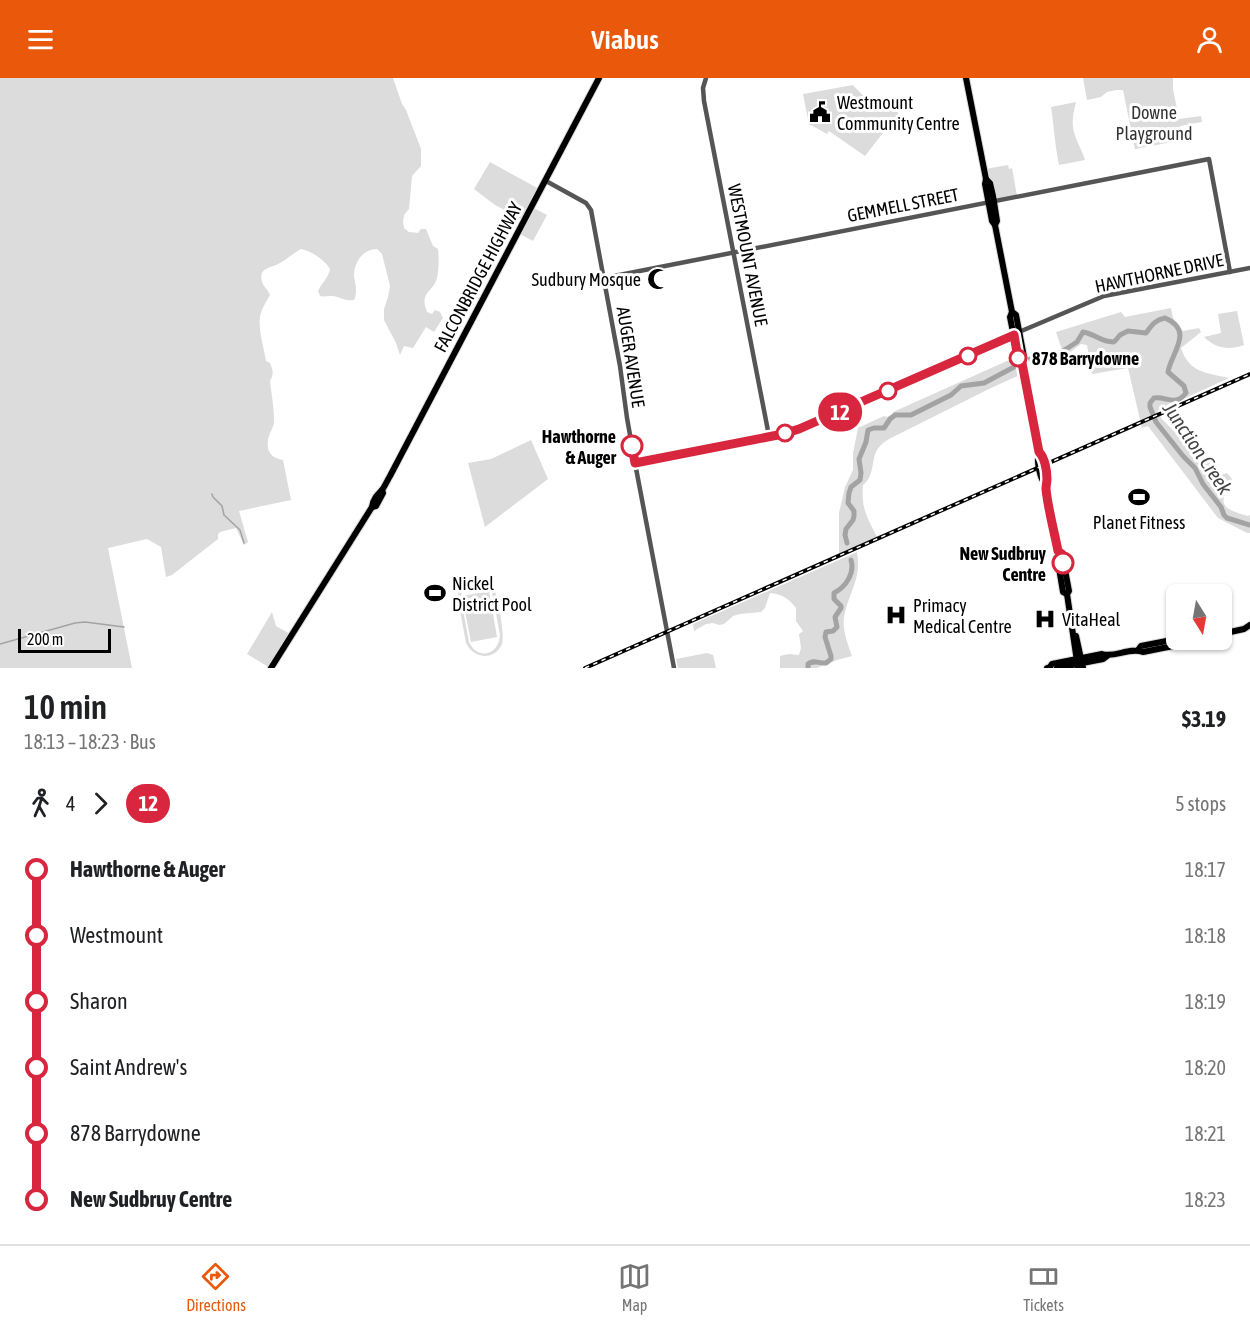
<!DOCTYPE html>
<html lang="en">
<head>
<meta charset="utf-8">
<style>
  :root { --surface:#fff; --page:#f2f2f2; --text:#202124; --muted:#757577; --line:#e0e0e0; --accent:#ea580c }
  body { margin:0; font-family:"Asap Condensed",sans-serif; background:var(--page); color:var(--text); height:100vh; display:flex; flex-direction:column; font-size:22px; white-space:nowrap }
  * { box-sizing:border-box; margin:0 }
  p { font-size:20px; color:var(--muted) }
  .icon { flex:none; width:33px; height:33px; fill:none; stroke:currentColor; stroke-width:2; stroke-linecap:round; stroke-linejoin:round }
  .map { position:relative; height:590px; overflow:hidden }
  .details { display:flex; flex-direction:column; background:var(--surface); flex:1 }
  .details>* { flex:none }
  .badge { padding:0 12px; border-radius:20px; font-size:21px; line-height:39px }
  .needle { width:39px; rotate:169deg }
  .buttons { position:absolute; left:1166px; top:506px; display:grid; gap:12px }
  .buttons a { display:grid; place-items:center; width:66px; height:66px; border-radius:9px; background:var(--surface); box-shadow:0 2px 4px #0004; font-size:30px }
  .scale { position:absolute; left:18px; bottom:15px; width:93px; box-sizing:border-box; padding-left:6px; border:3px solid #000; border-top:0; font-size:16px; line-height:21px; white-space:nowrap; color:#000; -webkit-text-stroke:4px #fff; paint-order:stroke }
  .map>.badge { position:absolute; translate:-50% -50%; box-shadow:0 0 0 3px #fff }
  .legs { display:flex; align-items:center; gap:9px; height:66px; padding:0 24px; font-size:20px }
  .legs p { margin-inline-start:auto }
  .head { display:flex; align-items:center; justify-content:space-between; height:102px; padding:0 24px }
  h1 { font-size:33px; font-weight:600; line-height:45px }
  ul { padding:0 24px; list-style:none }
  li { display:flex; align-items:center; gap:21px; height:66px; font-size:22px }
  li i { display:grid; place-items:center; width:9px; height:100%; margin:0 8px; background:currentColor }
  li i::after { content:''; width:15px; height:15px; margin:-8px; border:4px solid; border-radius:50%; background:var(--surface) }
  li p { margin-inline-start:auto }
  li:first-child i { background:linear-gradient(#0000 50%,currentColor 0) }
  li:last-child i { background:linear-gradient(currentColor 50%,#0000 0) }
  header { display:flex; justify-content:space-between; align-items:center; height:78px; padding:0 24px; background:var(--accent); color:#fff; font-size:27px; font-weight:600 }
  .tab-bar { display:flex; justify-content:space-around; align-items:center; height:84px; border-top:2px solid var(--line); background:var(--surface); font-size:16px; color:var(--muted) }
  .tab-bar a { display:grid; justify-items:center; gap:3px }
  .tab-bar .selected { color:var(--accent) }
  .map>svg:first-child { display:block }
  .green { fill:#dcdcdc; fill-rule:evenodd }
  .lines { fill:none; stroke-linecap:round; stroke-linejoin:round }
  .stream { stroke:#a3a3a3; stroke-width:1.5 }
  .river { stroke:#a3a3a3; stroke-width:5 }
  .major-casing { stroke:#dbdbdb; stroke-width:8 }
  .minor { stroke:#555; stroke-width:4.5 }
  .major { stroke:#000; stroke-width:6 }
  .rail-casing { stroke:#000; stroke-width:4 }
  .rail { stroke:#fff; stroke-width:1.5; stroke-dasharray:4.5; stroke-linecap:butt }
  .line-1-casing { stroke:#fff; stroke-width:14 }
  .line-1 { stroke:#d7263d; stroke-width:9 }
  .stop-1-dot { fill:#fff; stroke:#d7263d; stroke-width:3 }
  .labels { text-anchor:middle; dominant-baseline:central; stroke-width:6; stroke-linejoin:round; paint-order:stroke }
  .poi-label { font-size:18px; fill:#000; stroke:#fff; text-anchor:start }
  .park-label { font-size:18px; fill:#333; stroke:#fff }
  .street-label { font-size:18px; fill:#000; stroke:#fff }
  .stop-label { font-size:18px; font-weight:bold; fill:#000; stroke:#fff; text-anchor:end }
  .water-label { font-size:20px; font-style:italic; fill:#444; stroke:#fff }
</style>
</head>
<body>
<header><svg class="icon" aria-label="menu" viewBox="0 0 24 24"><path d="M4 6h16M4 12h16M4 18h16"/></svg>Viabus<svg class="icon" aria-label="person" viewBox="0 0 24 24"><circle cx="12" cy="8" r="4"/><path d="M4 21q1-7 8-7t8 7"/></svg></header>
<div class="map">
<svg width="1250" height="590" viewBox="0 0 1250 590">
  <rect width="100%" height="100%" fill="#fff"/>
  <g class="green">
    <path d="M 0,0 L 393,0 L 402,26 L 406,32 L 421,71 L 421,88 L 412,98 L 409,131 L 404,137 L 403,144 L 404,150 L 409,154 L 418,155 L 421,151 L 426,151 L 433,168 L 438,171 C 439,180 439,190 437,200 C 432,216 419,214 427,234 L 432,236 L 435,232 L 440,234 L 443,240 L 434,254 L 426,249 L 413,270 L 404,268 L 400,277 L 396,265 L 384,242 L 384,231 L 388,219 L 390,208 L 382,176 L 377,171 C 363,171 354,184 354,198 C 355,206 358,213 354,222 C 344,224 339,217 330,218 C 327,218 323,219 320,218 L 318,213 C 322,204 328,201 330,191 C 325,182 311,173 301,171 C 294,175 287,181 280,185 C 272,190 258,189 262,204 C 264,209 268,212 270,217 C 266,224 261,232 260,239 C 258,251 264,270 266,283 L 270,285 C 273,292 274,296 270,303 C 271,312 275,337 274,345 C 273,350 270,354 269,358 C 265,372 270,380 283,382 L 291,422 L 239,433 L 248,464 L 244,467 L 236,450 L 220,454 L 218,456 L 218,461 L 172,497 L 166,499 L 161,469 L 147,461 L 108,470 L 132,590 L 0,590 Z"/>
    <path d="M 1083,0 L 1173,0 L 1173,11 L 1179,41 L 1201,38 L 1202,44 L 1180,48 L 1183,62 L 1135,71 L 1123,12 L 1117,12 L 1107,14 L 1101,19 L 1087,22 Z"/>
    <path d="M 853,7 C 864,20 880,33 898,34 L 898,41 L 886,51 L 865,78 L 829,53 L 827,56 L 809,46 L 803,16 Z"/>
    <path d="M 1076,24 C 1074,32 1072,41 1073,49 C 1074,60 1082,71 1085,82 L 1059,87 C 1055,68 1054,48 1051,29 Z"/>
    <path d="M 490,84 L 541,112 L 532,129 L 547,137 L 533,163 L 518,155 L 524,142 L 495,127 L 474,111 Z"/>
    <path d="M 1008,87 L 1009,91 L 1012,90 L 1017,118 L 994,123 L 985,91 Z"/>
    <path d="M 1171,230 L 1173,240 L 1183,253 L 1199,250 L 1201,254 L 1181,270 C 1189,295 1207,295 1229,300 L 1157,333 L 1162,341 L 1194,374 L 1205,372 L 1215,399 L 1227,395 L 1232,401 C 1218,427 1220,430 1248,438 L 1250,437 L 1250,455 L 1247,455 L 1218,440 L 1148,348 L 1142,350 L 1128,290 L 1092,296 L 1087,267 L 1081,266 L 1069,275 L 1065,281 L 1056,254 L 1121,234 L 1125,239 Z"/>
    <path d="M 1237,233 L 1244,267 C 1229,273 1215,270 1204,259 L 1221,255 L 1218,236 Z"/>
    <path d="M 1018,278 L 1024,295 L 991,310 L 889,361 C 887,363 883,364 881,367 C 869,378 877,396 863,407 C 861,431 867,439 877,459 L 839,476 L 839,435 L 845,409 L 853,392 L 853,375 L 858,350 L 884,338 L 887,339 L 893,336 L 893,334 Z"/>
    <path d="M 531,362 L 548,401 L 485,449 L 468,385 L 491,381 Z"/>
    <path d="M 857,474 C 862,502 848,515 844,540 C 842,551 848,567 852,578 L 837,582 L 817,590 L 780,590 L 780,578 L 789,576 L 799,577 L 801,570 L 799,556 L 803,553 L 796,543 L 796,530 C 789,521 782,516 770,515 L 765,530 L 761,534 L 740,536 L 733,538 L 724,546 L 719,547 L 713,545 L 706,546 L 694,553 L 693,546 Z"/>
    <path d="M 476,499 C 482,500 488,502 492,507 C 498,515 505,558 502,566 C 494,584 473,580 466,565 L 458,521 C 458,508 463,501 476,499 ZM 476,502 L 486,506 L 492,514 L 500,557 C 499,577 478,583 469,564 L 461,521 C 461,510 465,504 476,502 Z"/>
    <path d="M 489,513 L 497,559 L 471,564 L 462,518 Z"/>
    <path d="M 272,534 L 276,548 L 292,557 L 270,590 L 247,576 Z"/>
    <path d="M 707,575 L 713,577 L 716,590 L 678,590 L 676,581 Z"/>
  </g>
  <g class="lines">
    <g class="stream">
      <path d="M 212,416 L 213,419 L 222,428 L 224,437 L 240,452 L 244,465"/>
      <path d="M 0,566 L 75,545 L 85,544 L 124,549"/>
    </g>
    <g class="river">
      <path d="M 1063,273 L 1077,264 L 1083,254 C 1095,256 1101,264 1113,264 L 1115,263 L 1120,257 L 1128,253 L 1146,255 C 1152,247 1155,242 1165,240 C 1195,253 1171,275 1168,294 L 1184,308 L 1186,315 C 1175,329 1167,318 1154,320 L 1150,325 L 1150,329 L 1156,344 L 1183,378 L 1195,390 L 1203,406 L 1221,429 L 1224,437 L 1227,440 L 1250,447"/>
      <path d="M 1030,281 L 1057,275"/>
      <path d="M 847,465 L 845,457 L 846,451 L 853,442 L 854,438 L 854,433 L 848,425 L 849,415 L 851,409 L 860,402 L 861,395 L 859,381 L 866,364 L 868,352 L 874,350 L 884,350 L 890,341 L 895,337 L 911,337 L 951,317 L 961,308 L 984,305 L 1014,289"/>
      <path d="M 808,590 L 808,586 C 814,581 819,586 826,585 L 831,581 L 831,578 L 825,559 L 826,554 L 833,553 L 837,549 L 835,539 L 841,530 L 841,528 L 834,521 L 834,515 C 846,509 855,495 851,482"/>
    </g>
    <defs>
      <g id="major">
        <path d="M 966,0 L 986,101 L 985,106 L 992,143 L 995,147 L 1012,234 L 1010,239 L 1018,280 L 1022,285 L 1039,374 C 1036,383 1040,401 1046,408"/>
        <path d="M 986,101 L 990,105 L 993,118 L 997,143 L 995,147"/>
        <path d="M 1012,234 L 1016,237 L 1024,279 L 1022,285"/>
        <path d="M 1039,374 C 1046,382 1048,398 1046,408 L 1058,473 L 1057,478 L 1063,514 L 1067,516"/>
        <path d="M 372,429 C 373,421 377,417 382,412 C 385,408 387,403 390,398 L 599,0"/>
        <path d="M 1058,473 L 1062,476 L 1069,513 L 1067,516 L 1078,590"/>
        <path d="M 1221,556 L 1244,551 L 1250,547"/>
        <path d="M 1076,558 L 1083,590"/>
        <path d="M 1138,572 L 1141,568 L 1177,561"/>
        <path d="M 271,590 L 372,429 L 376,428 L 383,415 L 382,412"/>
        <path d="M 1047,590 L 1050,589 L 1052,586 L 1102,576 C 1115,580 1129,569 1143,574 L 1178,567 L 1183,563 L 1194,561"/>
        <path d="M 1057,590 L 1103,581 L 1107,578"/>
      </g>
    </defs>
    <use href="#major" class="major-casing"/>
    <g class="minor">
      <path d="M 706,0 L 703,10 L 704,23 L 769,358"/>
      <path d="M 546,103 L 586,125 L 591,132 L 620,288 L 627,340 L 635,385 L 674,590"/>
      <path d="M 604,200 L 1209,81 L 1230,194"/>
      <path d="M 635,385 L 783,356 L 799,351 L 933,294 L 1019,254 L 1104,218 L 1250,190"/>
    </g>
    <use href="#major" class="major"/>
    <defs>
      <path id="rail" d="M 585,590 L 1250,296"/>
    </defs>
    <use href="#rail" class="rail-casing"/>
    <use href="#rail" class="rail"/>
  </g>
  <g class="lines">
    <defs>
      <path id="line-1" d="M 632,368 L 635,385 L 783,356 L 799,351 L 1014,257 L 1018,280 L 1022,285 L 1039,374 C 1045,380 1047,393 1047,401 C 1047,404 1046,407 1046,411 C 1048,431 1054,452 1058,473 L 1062,476 L 1063,485"/>
    </defs>
    <use href="#line-1" class="line-1-casing"/>
    <use href="#line-1" class="line-1"/>
  </g>
  <defs>
    <symbol id="civic-bare" viewBox="-9 -9 18 18"><path d="M-.6-6.5H3V-4.5H.6V-3L4-1V1h2V6H-6V1h2V-1L-.6-3ZM-1.2 2.5V6h2.4V2.5Z" fill="#000" stroke="#fff" stroke-width="2.5" paint-order="stroke"/></symbol>
    <symbol id="mosque-bare" viewBox="-9 -9 18 18"><path d="M3.5-4.9A6 6 0 1 0 3.5 4.9A5 5 0 1 1 3.5-4.9Z" fill="#000" stroke="#fff" stroke-width="2.5" paint-order="stroke"/></symbol>
    <symbol id="stadium-bare" viewBox="-9 -9 18 18"><path d="M0-5a6.5 5 0 1 0 0 10a6.5 5 0 1 0 0-10ZM-3.5-1.8h7v3.6h-7Z" fill="#000" stroke="#fff" stroke-width="2.5" paint-order="stroke"/></symbol>
    <symbol id="hospital-bare" viewBox="-9 -9 18 18"><path d="M-5-5h3v3.5h4V-5h3V5h-3V1.5h-4V5h-3Z" fill="#000" stroke="#fff" stroke-width="2.5" paint-order="stroke"/></symbol>
  </defs>
  <g fill-rule="evenodd">
    <use href="#civic-bare" x="805" y="19" width="30" height="30"/>
    <use href="#mosque-bare" x="643" y="186" width="30" height="30"/>
    <use href="#stadium-bare" x="1124" y="404" width="30" height="30"/>
    <use href="#stadium-bare" x="420" y="500" width="30" height="30"/>
    <use href="#hospital-bare" x="881" y="522" width="30" height="30"/>
    <use href="#hospital-bare" x="1030" y="526" width="30" height="30"/>
  </g>
  <g class="stop-1-dot">
    <circle cx="968" cy="278" r="8"/>
    <circle cx="1018" cy="280" r="8"/>
    <circle cx="888" cy="313" r="8"/>
    <circle cx="785" cy="355" r="8"/>
    <circle cx="632" cy="368" r="10"/>
    <circle cx="1063" cy="485" r="10"/>
  </g>
  <g class="labels">
    <g class="poi-label">
      <text x="837" y="24">Westmount<tspan x="837" dy="21">Community Centre</tspan></text>
      <text x="641" y="201" text-anchor="end">Sudbury Mosque</text>
      <text x="1139" y="444" text-anchor="middle">Planet Fitness</text>
      <text x="452" y="505">Nickel<tspan x="452" dy="21">District Pool</tspan></text>
      <text x="913" y="527">Primacy<tspan x="913" dy="21">Medical Centre</tspan></text>
      <text x="1062" y="541">VitaHeal</text>
    </g>
    <g class="park-label">
      <text x="1154" y="34">Downe<tspan x="1154" dy="21">Playground</tspan></text>
    </g>
    <g class="street-label">
      <text transform="translate(903 127) rotate(-11)">GEMMELL STREET</text>
      <text transform="translate(748 177) rotate(79)">WESTMOUNT AVENUE</text>
      <text transform="translate(1159 195) rotate(-12)">HAWTHORNE DRIVE</text>
      <text transform="translate(478 199) rotate(-62)">FALCONBRIDGE HIGHWAY</text>
      <text transform="translate(631 279) rotate(81)">AUGER AVENUE</text>
    </g>
    <g class="stop-label">
      <text x="1032" y="280" text-anchor="start">878 Barrydowne</text>
      <text x="616" y="358">Hawthorne<tspan x="616" dy="21">&amp; Auger</tspan></text>
      <text x="1046" y="475">New Sudbruy<tspan x="1046" dy="21">Centre</tspan></text>
    </g>
    <g class="water-label">
      <text transform="translate(1198 370) rotate(56)">Junction Creek</text>
    </g>
  </g>
</svg>
<div class="buttons">
<a><svg class="needle" viewBox="-14 -14 28 28"><path d="M0-13l5 13h-10z" fill="#e53935"/><path d="M0 13l5-13h-10z" fill="#757577"/></svg></a>
</div>
<div class="scale">200 m</div>
<b class="badge" style="left:840px;top:334px;background:#d7263d;color:#fff">12</b>
</div>
<section class="details">
<div class="head"><div><h1>10 min</h1><p>18:13 – 18:23 · Bus</p></div><b>$3.19</b></div>
<div class="legs"><svg class="icon" aria-label="walk" viewBox="0 0 24 24"><circle cx="13" cy="4" r="2"/><path d="M13 8l-2 6 4 7M11 14l-3 7M7 12l3-4h3l4 4"/></svg>4<svg class="icon" aria-label="forward" viewBox="0 0 24 24"><path d="M9 5l7 7-7 7"/></svg><b class="badge" style="background:#d7263d;color:#fff">12</b><p>5 stops</p></div>
<ul>
<li><i style="color:#d7263d"></i><b>Hawthorne &amp; Auger</b><p>18:17</p></li>
<li><i style="color:#d7263d"></i><span>Westmount</span><p>18:18</p></li>
<li><i style="color:#d7263d"></i><span>Sharon</span><p>18:19</p></li>
<li><i style="color:#d7263d"></i><span>Saint Andrew's</span><p>18:20</p></li>
<li><i style="color:#d7263d"></i><span>878 Barrydowne</span><p>18:21</p></li>
<li><i style="color:#d7263d"></i><b>New Sudbruy Centre</b><p>18:23</p></li>
</ul>
</section>
<nav class="tab-bar">
<a class="selected"><svg class="icon" aria-label="directions" viewBox="0 0 24 24"><path d="M12 3l9 9-9 9-9-9zM9 14v-3h6M13 9l2 2-2 2"/></svg>Directions</a>
<a><svg class="icon" aria-label="map" viewBox="0 0 24 24"><path d="M3 6l6-2 6 2 6-2v14l-6 2-6-2-6 2zM9 4v14M15 6v14"/></svg>Map</a>
<a><svg class="icon" aria-label="tickets" viewBox="0 0 24 24"><path d="M3 7h18v10H3zM15 7v10"/></svg>Tickets</a>
</nav>
</body>
</html>
